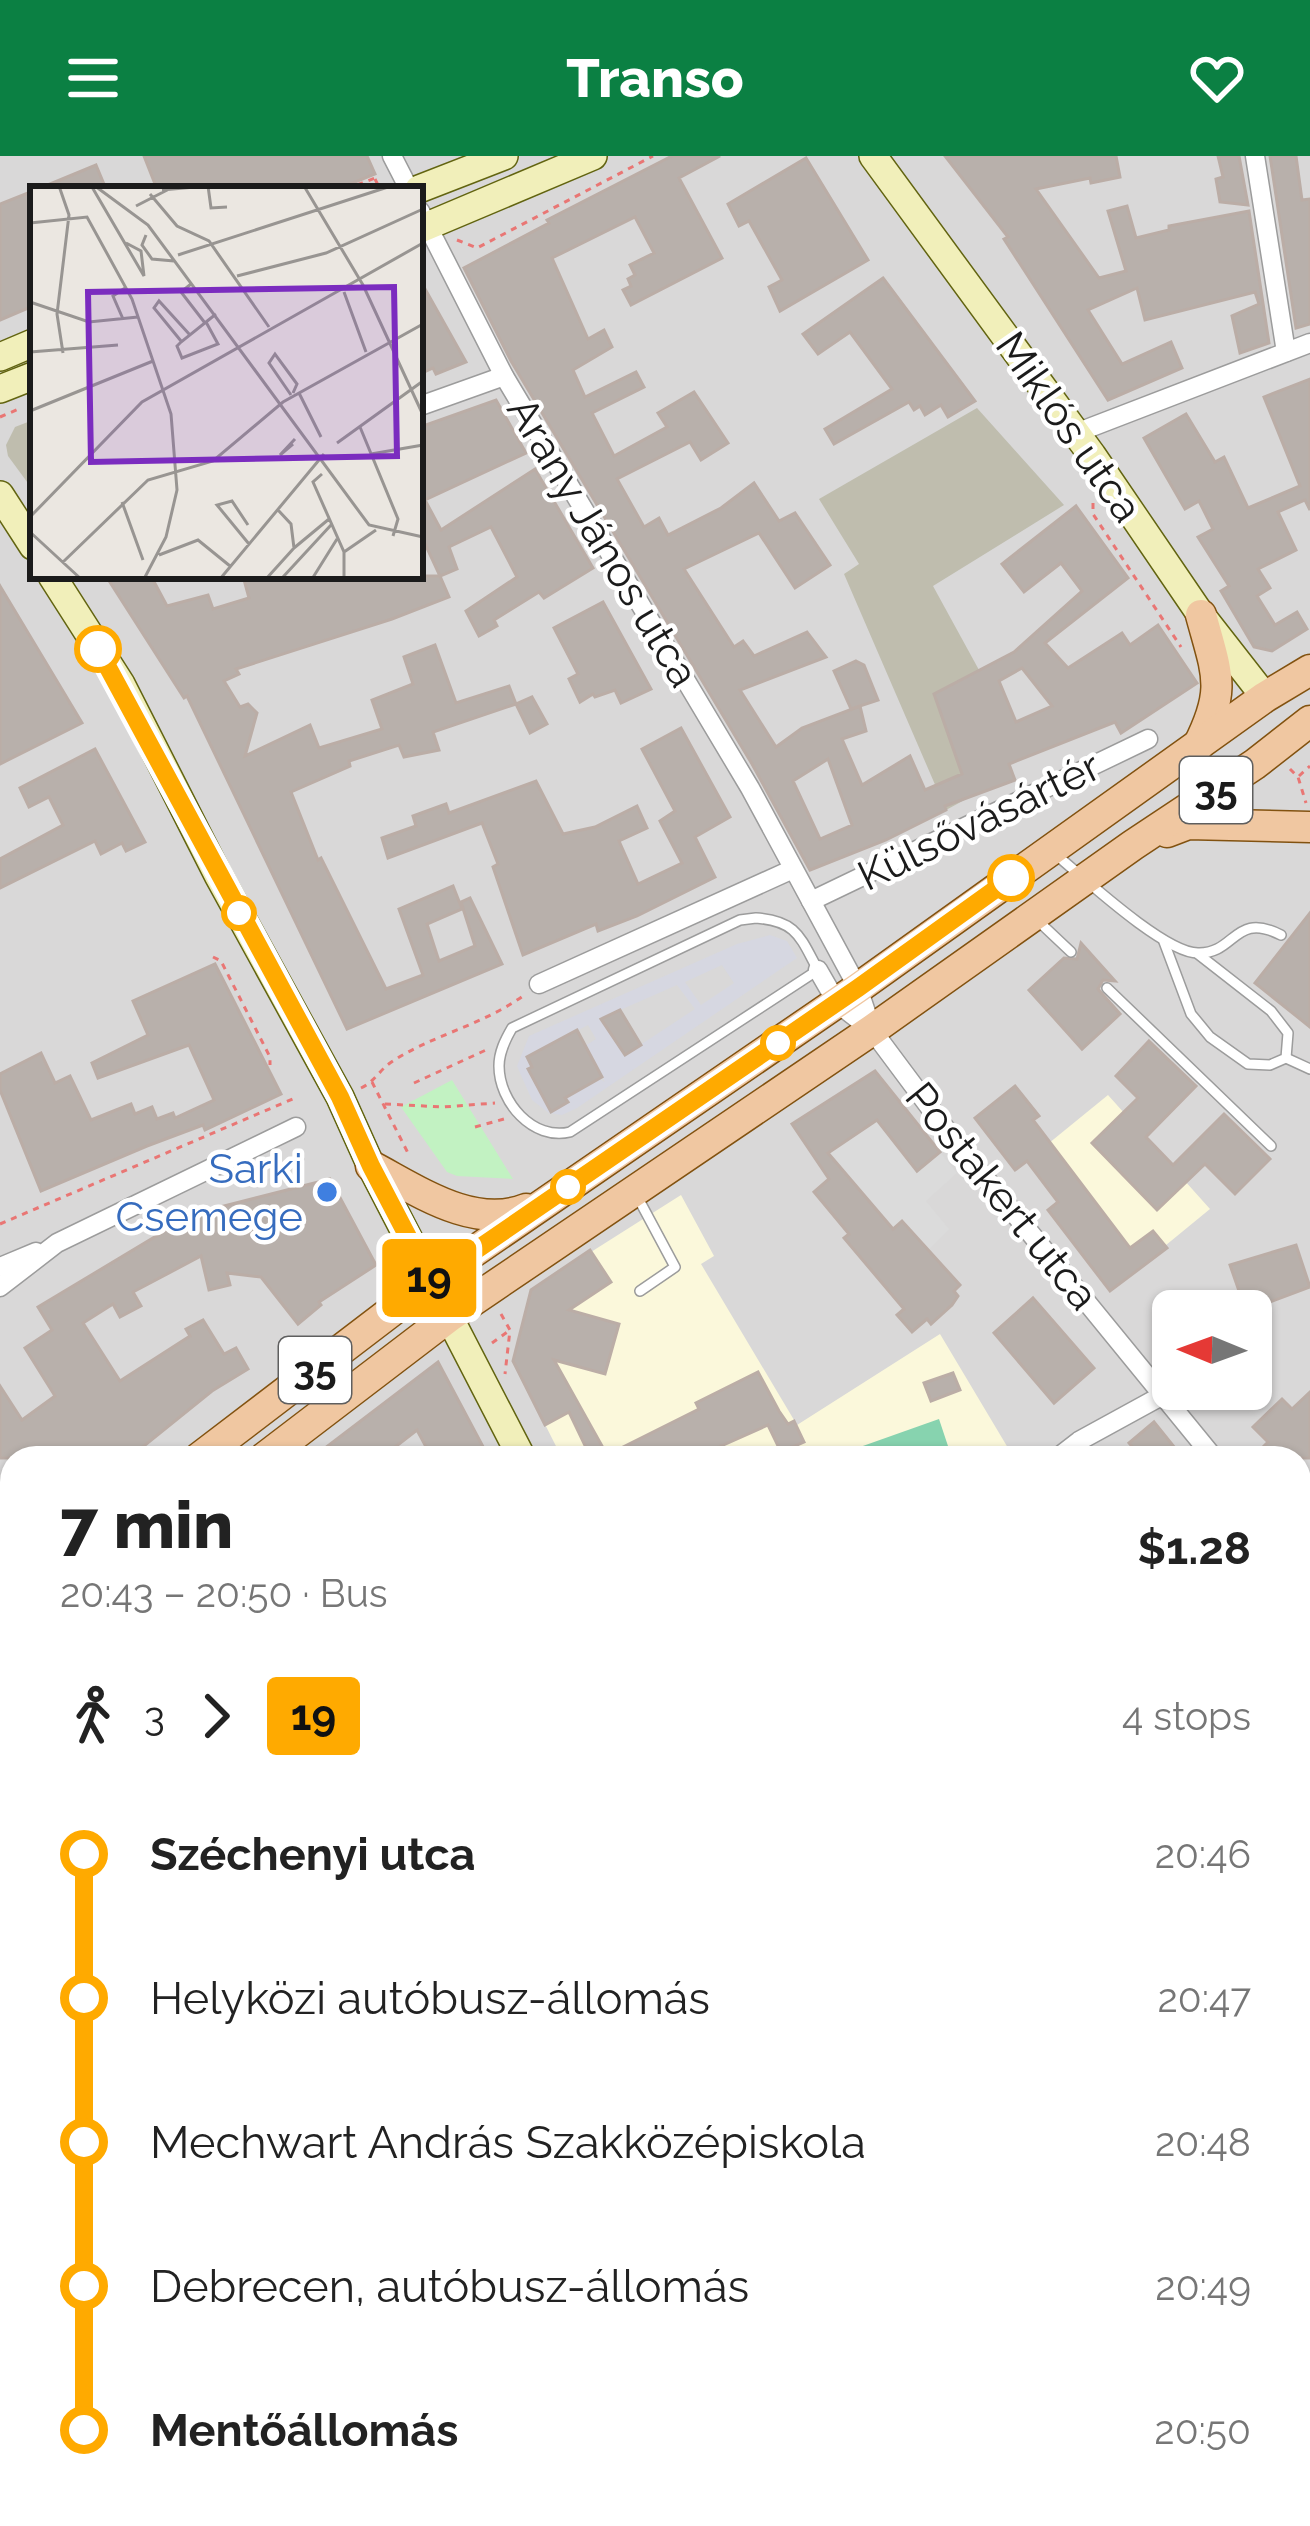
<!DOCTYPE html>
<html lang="en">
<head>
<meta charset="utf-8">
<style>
  :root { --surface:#fff; --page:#f2f2f2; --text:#222; --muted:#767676; --accent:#0b8043 }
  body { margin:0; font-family:Raleway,sans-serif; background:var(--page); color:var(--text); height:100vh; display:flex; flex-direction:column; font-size:45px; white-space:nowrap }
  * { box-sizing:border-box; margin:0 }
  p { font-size:39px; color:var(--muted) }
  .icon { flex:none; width:66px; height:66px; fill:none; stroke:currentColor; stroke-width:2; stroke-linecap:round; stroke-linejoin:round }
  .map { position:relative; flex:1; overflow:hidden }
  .sheet { position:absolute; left:0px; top:1290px; width:1311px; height:1080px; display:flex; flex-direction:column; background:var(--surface); border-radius:36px 36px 0 0; box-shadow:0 3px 9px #0004 }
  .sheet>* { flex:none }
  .badge { padding:0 24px; border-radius:9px; font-size:42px; line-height:78px }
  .needle { width:78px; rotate:271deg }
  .fabs { position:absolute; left:1152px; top:1134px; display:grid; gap:24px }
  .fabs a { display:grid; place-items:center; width:120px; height:120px; border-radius:18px; background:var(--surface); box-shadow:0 3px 9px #0004; font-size:60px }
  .map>.badge { position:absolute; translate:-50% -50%; box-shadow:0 0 0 6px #fff }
  .legs { display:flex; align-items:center; gap:18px; height:132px; padding:0 60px; font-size:39px }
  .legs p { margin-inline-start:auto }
  .head { display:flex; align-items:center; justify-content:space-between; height:204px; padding:0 60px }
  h1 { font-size:66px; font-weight:800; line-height:90px }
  ul { padding:0 60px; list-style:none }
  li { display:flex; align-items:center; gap:42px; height:144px; font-size:45px }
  li i { display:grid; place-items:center; width:18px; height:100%; margin:0 15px; background:currentColor }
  li i::after { content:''; width:30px; height:30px; margin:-15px; border:9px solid; border-radius:50%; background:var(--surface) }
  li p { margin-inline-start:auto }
  li:first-child i { background:linear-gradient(#0000 50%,currentColor 0) }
  li:last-child i { background:linear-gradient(currentColor 50%,#0000 0) }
  header { display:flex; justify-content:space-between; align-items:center; height:156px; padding:0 60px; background:var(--accent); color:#fff; font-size:54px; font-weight:800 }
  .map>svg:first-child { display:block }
  .residential { fill:#d9d8d8; fill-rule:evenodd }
  .education { fill:#fbf8db }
  .construction { fill:#bfbdae }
  .park { fill:#c2f2c2 }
  .pitch { fill:#87d3af }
  .parking { fill:#dbdbdb }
  .plaza { fill:#d6d7e1; fill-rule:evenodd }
  .building { fill:#b8b0ab; stroke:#bbada6; stroke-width:3; fill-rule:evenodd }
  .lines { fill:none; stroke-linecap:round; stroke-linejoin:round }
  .lane-casing { stroke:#9c9c9c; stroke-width:12 }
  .street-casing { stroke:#9c9c9c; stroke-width:21 }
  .secondary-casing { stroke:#626410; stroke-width:30 }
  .primary-casing { stroke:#825210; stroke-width:33 }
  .path { stroke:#e97674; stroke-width:3; stroke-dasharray:6 6; stroke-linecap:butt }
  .lane { stroke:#fff; stroke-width:9 }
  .street { stroke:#fff; stroke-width:18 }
  .secondary { stroke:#f1efba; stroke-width:27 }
  .primary { stroke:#f0c7a1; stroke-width:30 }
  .line-1-casing { stroke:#fff; stroke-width:27 }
  .line-1 { stroke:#fa0; stroke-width:18 }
  .stop-1-dot { fill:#fff; stroke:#fa0; stroke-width:6 }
  .shop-dot { fill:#3f7fe0; stroke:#fff; stroke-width:4.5 }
  .labels { text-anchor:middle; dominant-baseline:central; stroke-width:9; stroke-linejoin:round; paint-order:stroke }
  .shield { fill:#fff; stroke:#5f5f5f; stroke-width:3 }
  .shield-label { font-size:39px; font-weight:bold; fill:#1b1b1b }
  .street-label { font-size:42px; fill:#1b1b1b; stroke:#fff }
  .shop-label { font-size:42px; fill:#366cbe; stroke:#fff; text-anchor:end }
  .inset-road { fill:none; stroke:#989592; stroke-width:3 }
  .view { fill:#7b2cbf; fill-opacity:0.15; stroke:#7b2cbf; stroke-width:6 }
  .inset-edge { fill:none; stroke:#1b1b1b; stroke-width:6 }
</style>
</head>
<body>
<header><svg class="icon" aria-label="menu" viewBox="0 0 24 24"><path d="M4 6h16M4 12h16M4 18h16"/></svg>Transo<svg class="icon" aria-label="heart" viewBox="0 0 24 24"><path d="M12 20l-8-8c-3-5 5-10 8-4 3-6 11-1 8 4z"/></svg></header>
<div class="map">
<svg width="1310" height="2370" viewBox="0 0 1310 2370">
  <rect width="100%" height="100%" fill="#ebe7e1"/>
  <path class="residential" d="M 0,0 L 1310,0 L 1310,2370 L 0,2370 ZM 33,33 L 420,33 L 420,420 L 33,420 ZM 1173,1155 L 1251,1155 L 1251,1233 L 1173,1233 ZM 12,1302 L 1299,1302 L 1299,2358 L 12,2358 Z"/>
  <g class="education">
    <path d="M 1108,939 L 1210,1053 L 1110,1135 L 1048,1054 L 1058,1045 L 1027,1005 Z"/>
    <path d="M 681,1039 L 714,1100 L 701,1108 L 797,1269 L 940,1178 L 1014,1302 L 562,1302 L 513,1205 L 531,1134 Z"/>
  </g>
  <g class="construction">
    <path d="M 977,252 L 1064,349 L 933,430 L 979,514 L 934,538 L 970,641 L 946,654 L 844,418 L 859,408 L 819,343 Z"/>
    <path d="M 33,264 L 33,334 L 8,300 L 6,289 L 15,271 Z"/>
  </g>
  <path class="park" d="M 452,924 L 513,1023 L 457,1020 L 447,1016 L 401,951 Z"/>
  <path class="pitch" d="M 939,1263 L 952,1302 L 829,1302 Z"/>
  <path class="parking" d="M 877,964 L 917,1015 L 940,996 L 957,1017 L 926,1045 L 949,1073 L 927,1095 L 902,1065 L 891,1074 L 821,1002 Z"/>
  <path class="plaza" d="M 770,779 L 787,785 L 797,802 L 577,952 L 562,959 L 549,957 L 532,944 L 517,910 L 529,880 L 737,788 ZM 722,809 L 734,827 L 701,849 L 685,826 ZM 677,829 L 695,853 L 625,899 L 602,862 ZM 588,869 L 596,883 L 585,890 L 605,926 L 600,923 L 565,942 L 567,947 L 551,955 L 528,901 Z"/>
  <g class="building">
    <path d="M 144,0 L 367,0 L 375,18 L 338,33 L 157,33 Z"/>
    <path d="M 672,0 L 720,0 L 679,22 L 722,102 L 631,149 L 623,134 L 631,130 L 628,123 L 635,119 L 630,109 L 654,97 L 635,61 L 552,102 L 588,183 L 604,174 L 612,191 L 573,214 L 585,241 L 636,216 L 644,231 L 592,257 L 614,300 L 667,271 L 658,257 L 694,236 L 728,287 L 701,304 L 690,286 L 617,323 L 644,371 L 659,362 L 668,379 L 721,352 L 754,327 L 779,365 L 795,357 L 830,409 L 795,432 L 759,377 L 684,413 L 734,491 L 743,485 L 754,500 L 807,476 L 826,501 L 740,534 L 776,591 L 802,572 L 860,550 L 866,575 L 842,583 L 862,629 L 910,600 L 925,634 L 962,618 L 934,538 L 1014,496 L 1082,435 L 1061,407 L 1024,436 L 1002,408 L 1076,350 L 1128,422 L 1045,487 L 1068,512 L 1122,477 L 1130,489 L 1158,469 L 1197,527 L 1121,577 L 1115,566 L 1009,608 L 1015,624 L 945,650 L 946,654 L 886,684 L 810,714 L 752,608 L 511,205 L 464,112 L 549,67 L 547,64 ZM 1022,512 L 1052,550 L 1016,566 L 999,525 ZM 828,603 L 852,669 L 820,683 L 793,625 Z"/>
    <path d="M 945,0 L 1116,0 L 1120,21 L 1091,27 L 1090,22 L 1036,33 L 1099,122 L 1126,115 L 1108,55 L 1127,50 L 1136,82 L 1169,74 L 1169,70 L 1249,55 L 1269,187 L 1240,197 L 1232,160 L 1259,148 L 1255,136 L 1145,164 L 1137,132 L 1088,154 L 1122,208 L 1171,186 L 1182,212 L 1108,244 L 1004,83 L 1008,81 Z"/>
    <path d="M 1218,0 L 1239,0 L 1248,49 L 1220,46 L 1216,23 L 1223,21 Z"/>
    <path d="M 1270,0 L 1296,0 L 1302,44 L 1310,43 L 1310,168 L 1296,172 Z"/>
    <path d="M 806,2 L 868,104 L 780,155 L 769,131 L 782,124 L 749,65 L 739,70 L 728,48 Z"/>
    <path d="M 96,9 L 106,33 L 38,33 Z"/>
    <path d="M 33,35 L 33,150 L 0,164 L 0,48 Z"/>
    <path d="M 883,122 L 975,245 L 948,261 L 941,249 L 925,259 L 920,250 L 914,254 L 909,246 L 834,288 L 825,273 L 892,233 L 850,176 L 818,198 L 803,178 Z"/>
    <path d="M 420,124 L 466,206 L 436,218 L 433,212 L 420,218 Z"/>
    <path d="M 1310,223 L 1310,354 L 1305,344 L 1278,356 L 1296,394 L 1258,413 L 1270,432 L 1257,440 L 1275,469 L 1297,456 L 1307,473 L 1272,495 L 1254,491 L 1221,435 L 1229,430 L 1198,381 L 1213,373 L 1199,345 L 1185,353 L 1144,282 L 1186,258 L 1215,306 L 1224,301 L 1248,352 L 1300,330 L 1264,241 Z"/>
    <path d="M 496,244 L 526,297 L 425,344 L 441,374 L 535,313 L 593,412 L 544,442 L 539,436 L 494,464 L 497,470 L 479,480 L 466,455 L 517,421 L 491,371 L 449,391 L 457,413 L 440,420 L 449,441 L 392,463 L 236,513 L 239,518 L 224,525 L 240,551 L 248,548 L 257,557 L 245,600 L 310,569 L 319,592 L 382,573 L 372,544 L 413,528 L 404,501 L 435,489 L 456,547 L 509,530 L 516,548 L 433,576 L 439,594 L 404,601 L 399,589 L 349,605 L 350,610 L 291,636 L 318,704 L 321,702 L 386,833 L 423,819 L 399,753 L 453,730 L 462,753 L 427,768 L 439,805 L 475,790 L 461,746 L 470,742 L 502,808 L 347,873 L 187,540 L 184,542 L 106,420 L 151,420 L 167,450 L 208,439 L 213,453 L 249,442 L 243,420 L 440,420 L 420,377 L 420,271 Z"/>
    <path d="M 0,430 L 82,567 L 0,608 Z"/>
    <path d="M 603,446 L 651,533 L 621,547 L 615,534 L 595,541 L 593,538 L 580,546 L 569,523 L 578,518 L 554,472 Z"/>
    <path d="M 856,505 L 864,509 L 878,544 L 851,553 L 834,515 Z"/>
    <path d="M 532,541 L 547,568 L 530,577 L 516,548 Z"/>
    <path d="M 681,572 L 730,661 L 695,681 L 715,721 L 637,760 L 598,775 L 596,768 L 523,799 L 493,711 L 498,708 L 482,667 L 388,702 L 382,682 L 416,670 L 413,660 L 446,648 L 449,657 L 536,625 L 563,678 L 595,671 L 637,650 L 647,672 L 619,685 L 638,728 L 682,707 L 660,665 L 675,655 L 642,593 Z"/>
    <path d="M 95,593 L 145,686 L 126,695 L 122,687 L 101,698 L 95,685 L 0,732 L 0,703 L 63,669 L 49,641 L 29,651 L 20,632 Z"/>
    <path d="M 1310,757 L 1310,871 L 1255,827 Z"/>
    <path d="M 1081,787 L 1115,825 L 1103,824 L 1098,833 L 1120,858 L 1082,893 L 1029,834 L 1064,802 L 1077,803 Z"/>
    <path d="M 215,808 L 281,938 L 205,974 L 203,969 L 147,990 L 41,1035 L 0,934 L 0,918 L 41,897 L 55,927 L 70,920 L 91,964 L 131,948 L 135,958 L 152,951 L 157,963 L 173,957 L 175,962 L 214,944 L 189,889 L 98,922 L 92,907 L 148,879 L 133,845 Z"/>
    <path d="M 620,854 L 641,889 L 625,899 L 601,863 Z"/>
    <path d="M 577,874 L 602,921 L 565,942 L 568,946 L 551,956 L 528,913 L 532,911 L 527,901 Z"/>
    <path d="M 1149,885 L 1196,930 L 1146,981 L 1173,1009 L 1224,958 L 1270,1003 L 1235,1038 L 1205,1008 L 1157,1054 L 1092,987 L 1138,942 L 1116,920 Z"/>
    <path d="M 875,915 L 940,996 L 917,1015 L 877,964 L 828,997 L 893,1073 L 902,1065 L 960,1129 L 954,1135 L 958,1140 L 952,1149 L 931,1168 L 927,1163 L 912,1176 L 897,1159 L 904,1153 L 844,1082 L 849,1078 L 814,1036 L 829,1023 L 792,968 Z"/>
    <path d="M 1015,930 L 1039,960 L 1033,964 L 1130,1092 L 1153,1075 L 1167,1092 L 1110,1135 L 1048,1054 L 1058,1046 L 1027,1005 L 1015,1014 L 975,962 Z"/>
    <path d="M 330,1023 L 376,1109 L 319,1146 L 321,1149 L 298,1168 L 261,1121 L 227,1117 L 230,1129 L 209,1134 L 201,1100 L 133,1136 L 141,1150 L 120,1161 L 113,1148 L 83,1167 L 120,1225 L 190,1180 L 186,1173 L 203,1164 L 224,1198 L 236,1192 L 248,1213 L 212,1235 L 129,1302 L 0,1302 L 0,1230 L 22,1264 L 55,1240 L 25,1192 L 52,1174 L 38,1151 L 193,1058 Z"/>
    <path d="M 1296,1089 L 1310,1131 L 1246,1155 L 1230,1109 Z"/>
    <path d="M 590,1094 L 611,1126 L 569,1154 L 619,1168 L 605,1218 L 554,1204 L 607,1299 L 699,1253 L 696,1247 L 758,1216 L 779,1255 L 788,1268 L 794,1265 L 804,1286 L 781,1296 L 768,1269 L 694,1302 L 591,1302 L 569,1256 L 545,1269 L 513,1205 L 531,1134 Z"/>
    <path d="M 1033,1142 L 1094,1212 L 1054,1247 L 994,1177 Z"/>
    <path d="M 438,1206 L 489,1302 L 432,1302 L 417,1274 L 381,1302 L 312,1302 Z"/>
    <path d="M 953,1217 L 960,1234 L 931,1245 L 924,1227 Z"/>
    <path d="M 1310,1236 L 1310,1302 L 1271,1302 L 1262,1292 L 1268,1286 L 1253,1271 L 1282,1243 L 1292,1253 Z"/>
    <path d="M 1154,1266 L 1183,1302 L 1142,1302 L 1129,1287 Z"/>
  </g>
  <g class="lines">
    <defs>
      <g id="lane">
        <path d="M 1054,697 C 1082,720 1164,797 1198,797 C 1236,798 1234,755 1281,779"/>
        <path d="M 756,762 C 797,765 800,781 818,814 L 570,976 C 533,985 499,946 499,910 C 499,896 505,884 512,872 L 740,764 Z"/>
        <path d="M 1036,763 L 1071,796"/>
        <path d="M 1164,786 L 1191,858 L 1210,881 L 1248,908 L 1270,909 L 1286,902 L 1288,877 L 1271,855 L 1198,798"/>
        <path d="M 1107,832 L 1271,990"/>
        <path d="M 1286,902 L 1310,913"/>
        <path d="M 637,1040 L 675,1111 L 640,1135"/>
        <path d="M 0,1638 L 8,1649 L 12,1646"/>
      </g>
      <g id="street">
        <path d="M 392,0 L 409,33"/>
        <path d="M 1255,0 L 1286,196"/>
        <path d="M 420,55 L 504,220 L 750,632 L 858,832 L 872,874 L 951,980 L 1214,1302"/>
        <path d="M 420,250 L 504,220"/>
        <path d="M 1076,277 L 1310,187"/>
        <path d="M 811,745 L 1148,583"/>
        <path d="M 818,814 L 837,847 L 872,874"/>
        <path d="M 539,828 L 793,713"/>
        <path d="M 0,1111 L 36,1096"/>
        <path d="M 0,1131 L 57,1087 L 296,971"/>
        <path d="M 1057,1302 L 1079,1285 L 1163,1239"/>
        <path d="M 1299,1398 L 1310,1411"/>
        <path d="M 1299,1706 L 1310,1706"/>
        <path d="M 0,2067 L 12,2060"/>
        <path d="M 0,2133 L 12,2155"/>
        <path d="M 435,2358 L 437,2370"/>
        <path d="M 696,2358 L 702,2370"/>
        <path d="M 232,2370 L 233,2358"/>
      </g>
      <g id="secondary">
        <path d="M 873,0 L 1092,299 L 1201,459 L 1265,541"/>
        <path d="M 419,33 L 504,0"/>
        <path d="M 420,73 L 593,0"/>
        <path d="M 0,201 L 33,187"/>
        <path d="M 0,233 L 33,220"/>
        <path d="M 0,339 L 33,390"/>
        <path d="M 52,420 L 121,528 L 218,719 L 340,941 L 371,1010 L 522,1302"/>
        <path d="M 1244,2358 L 1256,2370"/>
      </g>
      <g id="primary">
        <path d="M 1198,590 C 1227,533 1217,518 1201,459"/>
        <path d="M 1167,676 L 1188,668 L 1310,671"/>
        <path d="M 371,1010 C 417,1034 473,1074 526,1053"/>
        <path d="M 199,1302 L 431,1125 L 858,832 L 1265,541 L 1310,514"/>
        <path d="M 264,1302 L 450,1160 L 872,874 L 1133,689 L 1255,608 L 1310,565"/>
        <path d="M 0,1453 L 12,1444"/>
        <path d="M 0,1503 L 12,1494"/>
      </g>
    </defs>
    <use href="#lane" class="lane-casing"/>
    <use href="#street" class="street-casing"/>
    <use href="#secondary" class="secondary-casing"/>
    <use href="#primary" class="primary-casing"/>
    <g class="path">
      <path d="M 375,23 L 380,33"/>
      <path d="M 346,33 L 378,21"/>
      <path d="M 457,84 L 477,92 L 653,0"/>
      <path d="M 0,261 L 21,252"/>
      <path d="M 1093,347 L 1093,358 L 1181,491"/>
      <path d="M 1290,613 L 1298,621 L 1306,647"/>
      <path d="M 1299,620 L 1310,610"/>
      <path d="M 213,801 L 221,805 L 270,901 L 270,909"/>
      <path d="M 372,926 L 409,999"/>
      <path d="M 414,927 L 486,894"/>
      <path d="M 361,932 C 374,926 379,915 390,907 C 429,880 481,870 523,840"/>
      <path d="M 385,948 L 443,951 L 495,947"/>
      <path d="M 475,971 L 504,963"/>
      <path d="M 0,1068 L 295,942"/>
      <path d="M 501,1158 L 510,1174 L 505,1218"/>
      <path d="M 492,1187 L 510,1174"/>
    </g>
    <use href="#lane" class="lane"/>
    <use href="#street" class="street"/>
    <use href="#secondary" class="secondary"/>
    <use href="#primary" class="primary"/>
  </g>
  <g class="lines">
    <defs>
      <path id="line-1" d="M 98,493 L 340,941 L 371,1010 L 431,1125 L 858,832 L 1011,722"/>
    </defs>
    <use href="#line-1" class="line-1-casing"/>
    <use href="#line-1" class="line-1"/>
  </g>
  <g class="stop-1-dot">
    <circle cx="98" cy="493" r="21"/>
    <circle cx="1011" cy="722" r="21"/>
    <circle cx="239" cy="757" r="15"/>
    <circle cx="778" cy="887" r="15"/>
    <circle cx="568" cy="1031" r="15"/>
  </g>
  <circle class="shop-dot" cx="327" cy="1036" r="12"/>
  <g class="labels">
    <g class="shield">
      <rect x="1180" y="601" width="72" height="66" rx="9"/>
      <rect x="279" y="1181" width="72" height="66" rx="9"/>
    </g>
    <g class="shield-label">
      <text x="1216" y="634">35</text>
      <text x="315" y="1214">35</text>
    </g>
    <g class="street-label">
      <text transform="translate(1069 271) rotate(55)">Miklós utca</text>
      <text transform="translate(603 386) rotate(59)">Arany János utca</text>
      <text transform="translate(979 665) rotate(-26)">Külsővásártér</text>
      <text transform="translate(1002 1040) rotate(51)">Postakert utca</text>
    </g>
    <g class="shop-label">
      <text x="303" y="1012">Sarki<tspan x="303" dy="48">Csemege</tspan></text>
    </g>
  </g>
  <g transform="translate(30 30)">
    <rect width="393" height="393" fill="#ebe7e1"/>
    <path class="inset-road" d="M 29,0 L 39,29 L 27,128 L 33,167M 65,0 L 118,39 L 339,339 L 393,351M 178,0 L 181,22 L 197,21M 274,0 L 333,99 L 393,229M 62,1 L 114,90 L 111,65 L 96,57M 132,4 L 176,0M 120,8 L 147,40 L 179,55 L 239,141M 106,20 L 145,0M 0,37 L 57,31 L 102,113 L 141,228 L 147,304 L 136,351 L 114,393M 116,49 L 112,59 L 122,73 L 144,75M 148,69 L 361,0M 207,90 L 296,67 L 393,23M 161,98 L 151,106 L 175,137M 314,106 L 336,166M 0,114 L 1,71M 0,116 L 59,136 L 108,131M 93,133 L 83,110 L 95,102M 176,136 L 188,158 L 152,172 L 147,160 L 151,156 L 186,128M 151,155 L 124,122 L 129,115 L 160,149M 0,166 L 88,159M 269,207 L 291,251M 261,209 L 239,177 L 245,168 L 267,198 L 263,207M 0,225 L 123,175M 330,241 L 368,333 L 363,350M 307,257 L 393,195M 263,258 L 250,269 L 265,253M 341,268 L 393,259M 292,288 L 283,296 L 314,366 L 314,393M 92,316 L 113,374M 0,331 L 112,216 L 393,57M 218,339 L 202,315 L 187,319 L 219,358M 0,346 L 51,393M 264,362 L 299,333M 314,366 L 346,344M 129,369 L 168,354 L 200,380M 33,376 L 118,294 L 183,275 L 253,216 L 393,138M 253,391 L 301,339M 190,393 L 294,268M 236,393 L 264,362 L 261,338 L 248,324M 282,393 L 307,353"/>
    <path class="view" d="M 364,101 L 367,270 L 61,276 L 58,106 Z"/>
    <rect width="393" height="393" class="inset-edge"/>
  </g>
</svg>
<div class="fabs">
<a><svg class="needle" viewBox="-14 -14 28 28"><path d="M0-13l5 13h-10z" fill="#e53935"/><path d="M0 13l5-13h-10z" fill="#767676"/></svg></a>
</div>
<b class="badge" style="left:429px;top:1122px;background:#fa0;color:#111">19</b>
<section class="sheet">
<div class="head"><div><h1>7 min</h1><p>20:43 – 20:50 · Bus</p></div><b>$1.28</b></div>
<div class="legs"><svg class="icon" aria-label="walk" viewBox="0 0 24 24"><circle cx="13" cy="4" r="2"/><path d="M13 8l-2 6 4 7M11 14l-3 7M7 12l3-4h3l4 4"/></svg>3<svg class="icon" aria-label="forward" viewBox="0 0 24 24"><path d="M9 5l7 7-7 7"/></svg><b class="badge" style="background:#fa0;color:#111">19</b><p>4 stops</p></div>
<ul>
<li><i style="color:#fa0"></i><b>Széchenyi utca</b><p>20:46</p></li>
<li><i style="color:#fa0"></i><span>Helyközi autóbusz-állomás</span><p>20:47</p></li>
<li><i style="color:#fa0"></i><span>Mechwart András Szakközépiskola</span><p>20:48</p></li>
<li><i style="color:#fa0"></i><span>Debrecen, autóbusz-állomás</span><p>20:49</p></li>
<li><i style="color:#fa0"></i><b>Mentőállomás</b><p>20:50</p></li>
</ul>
</section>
</div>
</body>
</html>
